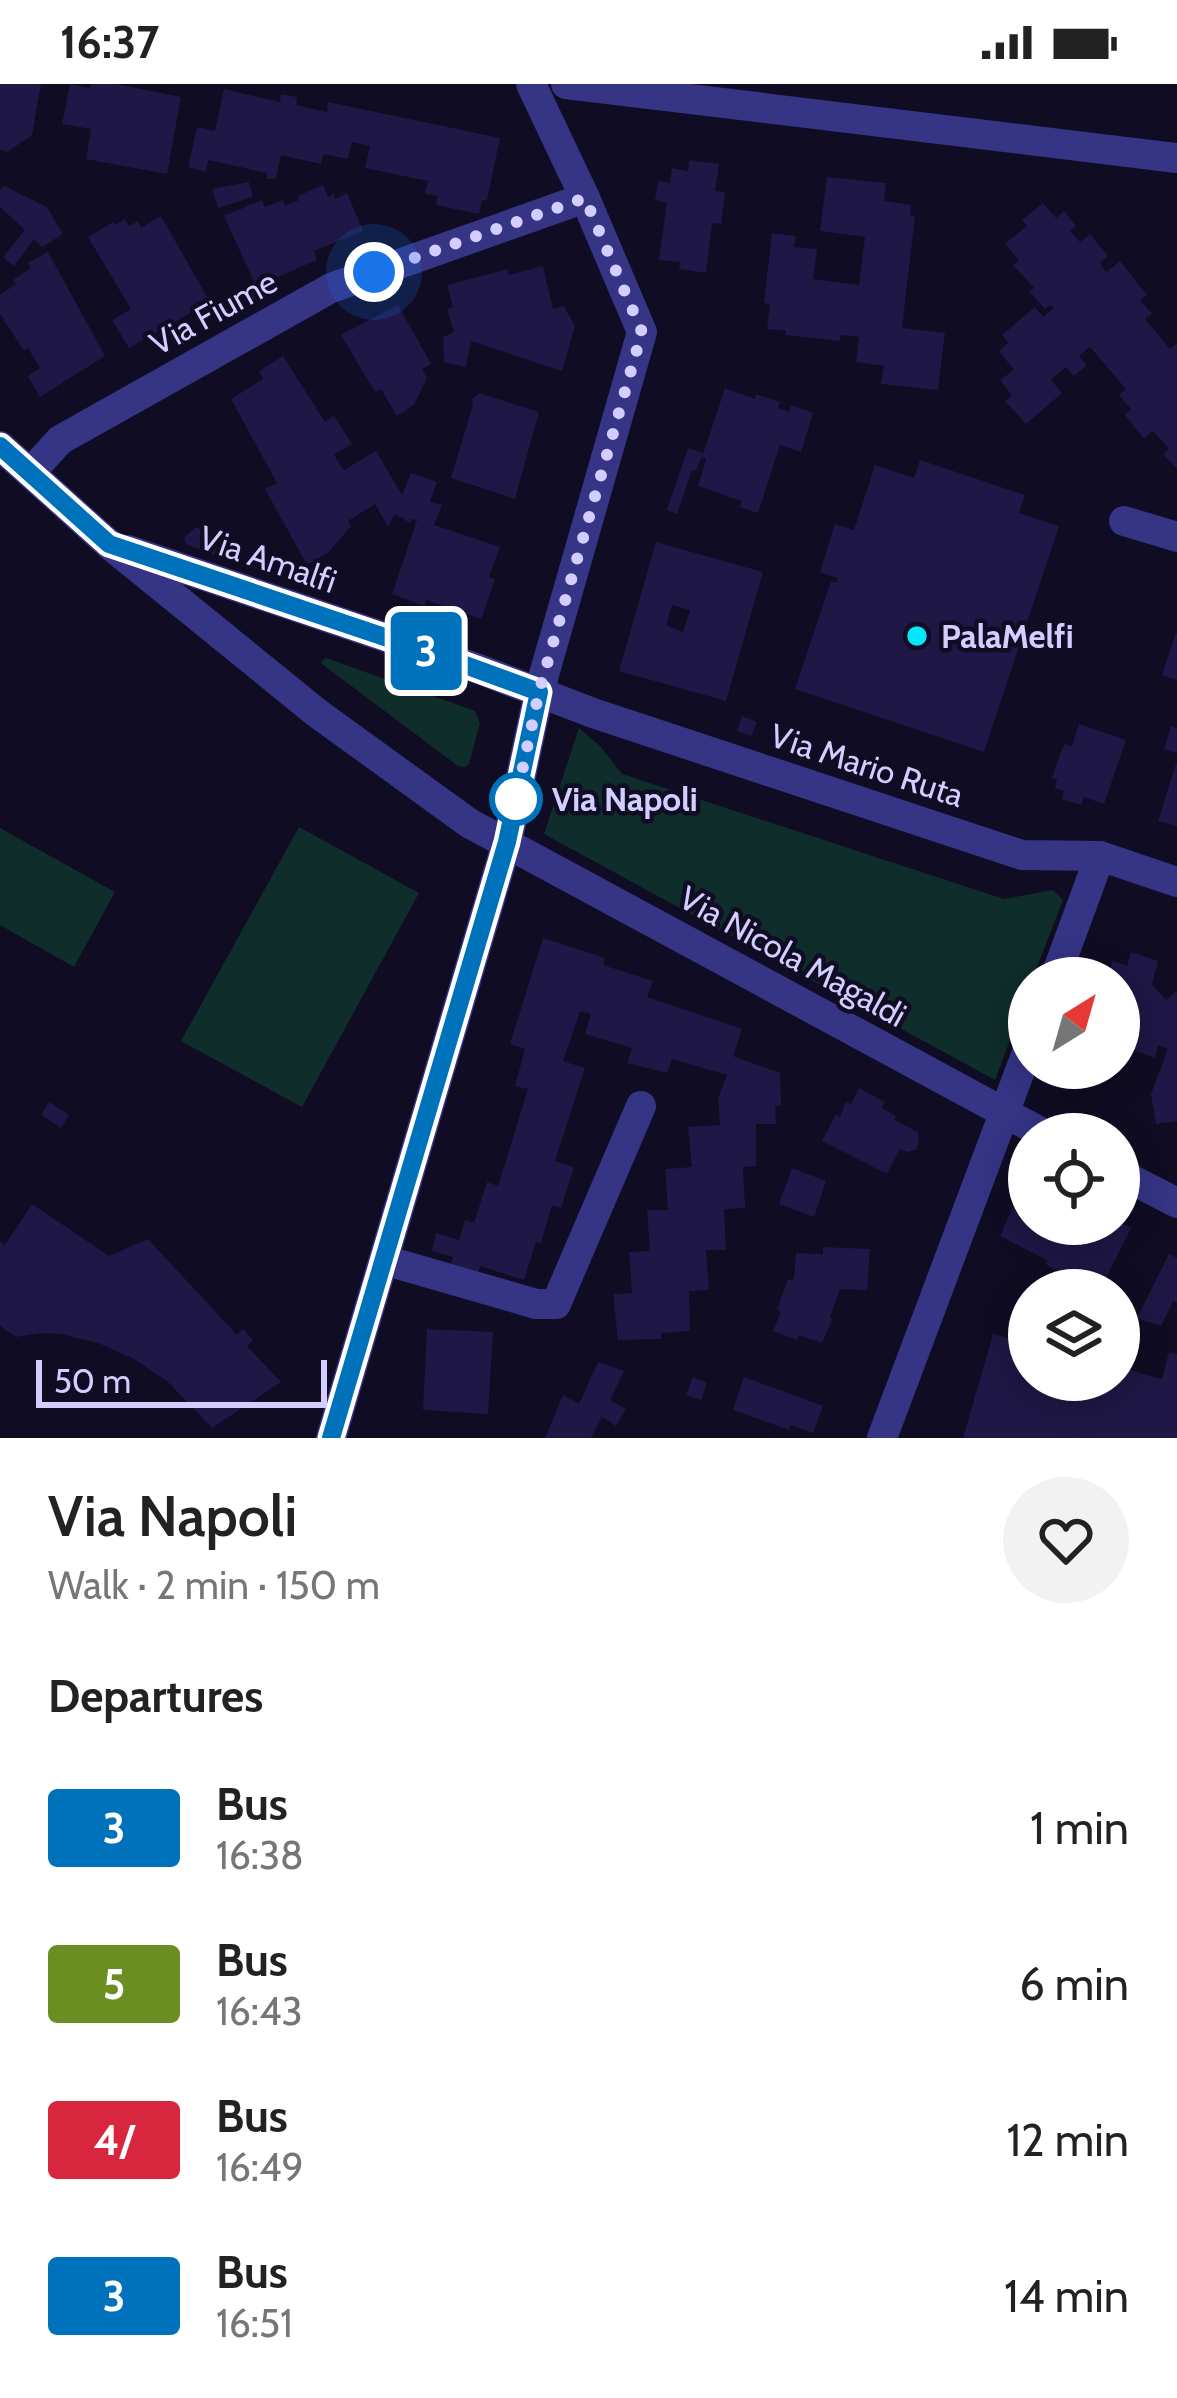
<!DOCTYPE html>
<html lang="en">
<head>
<meta charset="utf-8">
<style>
  :root { --surface:#fff; --page:#f2f2f2; --text:#222; --muted:#767676 }
  body { margin:0; font-family:Cabin,sans-serif; background:var(--page); color:var(--text); height:100vh; display:flex; flex-direction:column; font-size:45px; white-space:nowrap }
  * { box-sizing:border-box; margin:0 }
  p { font-size:39px; color:var(--muted) }
  .icon { flex:none; width:66px; height:66px; fill:none; stroke:currentColor; stroke-width:2; stroke-linecap:round; stroke-linejoin:round }
  .map { position:relative; height:1354px; overflow:hidden }
  .drawer { display:flex; flex-direction:column; background:var(--surface); flex:1 }
  .drawer>* { flex:none }
  .badge { padding:0 24px; border-radius:9px; font-size:42px; line-height:78px }
  .needle { width:78px; rotate:37deg }
  .controls { position:absolute; left:1008px; top:873px; display:grid; gap:24px }
  .controls a { display:grid; place-items:center; width:132px; height:132px; border-radius:50%; background:var(--surface); box-shadow:0 6px 30px #0003; font-size:60px }
  .scale { position:absolute; left:36px; bottom:30px; width:291px; box-sizing:border-box; padding-left:12px; border:6px solid #d3ceff; border-top:0; font-size:33px; line-height:42px; white-space:nowrap; color:#d3ceff; -webkit-text-stroke:9px #100c23; paint-order:stroke }
  .you { position:absolute; width:60px; height:60px; margin:-30px; border:9px solid #fff; border-radius:50%; background:#1a73e8; box-shadow:0 0 0 18px #1a73e833 }
  .map>.badge { position:absolute; translate:-50% -50%; box-shadow:0 0 0 6px #fff }
  h2 { padding:0 48px; font-size:45px; line-height:108px }
  .round { display:grid; place-items:center; flex:none; width:126px; height:126px; border-radius:63px; background:var(--page) }
  .summary { display:flex; align-items:center; justify-content:space-between; height:204px; padding:0 48px }
  h1 { font-size:57px; font-weight:600; line-height:90px }
  ul { padding:0; list-style:none }
  li { display:flex; align-items:center; gap:36px; height:156px; padding:0 48px }
  li div { flex:1 }
  li b { display:block; font-size:45px }
  li em { font-style:normal }
  li .badge { min-width:132px; font-weight:700; text-align:center }
  .status { display:flex; justify-content:space-between; align-items:center; height:84px; padding:0 60px; background:var(--surface); direction:ltr }
  .status svg { height:33px; fill:currentColor }
  .map>svg:first-child { display:block }
  .green { fill:#0f2d2b }
  .building { fill:#1f1745; fill-rule:evenodd }
  .lines { fill:none; stroke-linecap:round; stroke-linejoin:round }
  .minor { stroke:#353485; stroke-width:30 }
  .line-casing { stroke:#fff; stroke-width:27 }
  .line { stroke:#0072bc; stroke-width:18 }
  .walk { stroke:#d3ceff; stroke-width:12; stroke-dasharray:0 21.6 }
  .poi-dot { fill:#00e7f9; stroke:#100c23; stroke-width:4.5 }
  .stop-dot { fill:#fff; stroke:#0072bc; stroke-width:6 }
  .labels { text-anchor:middle; dominant-baseline:central; stroke-width:9; stroke-linejoin:round; paint-order:stroke }
  .street-label { font-size:33px; fill:#d3ceff; stroke:#100c23 }
  .poi-label { font-size:33px; font-weight:bold; fill:#d3ceff; stroke:#100c23; text-anchor:start }
  .stop-label { font-size:33px; font-weight:bold; fill:#d3ceff; stroke:#100c23; text-anchor:start }
</style>
</head>
<body>
<div class="status"><b>16:37</b><svg viewBox="0 0 49 12"><path d="M0 12V9h3v3zM5 12V6h3v6zM10 12V3h3v9zM15 12V0h3v12zM26 1h20v11H26zM47 4h2v5h-2z"/></svg></div>
<div class="map">
<svg width="1177" height="1354" viewBox="0 0 1177 1354">
  <rect width="100%" height="100%" fill="#100c23"/>
  <g class="green">
    <path d="M 326,574 L 475,627 L 480,639 L 469,680 L 465,683 L 458,682 L 322,580 L 321,578 Z"/>
    <path d="M 579,644 L 600,662 L 622,690 L 1004,815 L 1053,806 L 1063,816 L 1033,894 L 1029,894 L 1029,906 L 995,996 L 544,750 Z"/>
    <path d="M 299,743 L 419,809 L 302,1023 L 181,957 Z"/>
    <path d="M 0,744 L 115,808 L 74,883 L 0,841 Z"/>
  </g>
  <g class="building">
    <path d="M 0,0 L 41,0 L 32,51 L 7,68 L 0,66 Z"/>
    <path d="M 70,0 L 90,4 L 91,0 L 116,0 L 181,13 L 167,90 L 86,75 L 91,45 L 62,40 Z"/>
    <path d="M 224,5 L 280,18 L 281,10 L 297,13 L 296,21 L 327,28 L 328,18 L 500,54 L 487,116 L 482,116 L 479,130 L 436,121 L 438,112 L 425,110 L 428,97 L 365,84 L 370,62 L 352,58 L 348,75 L 324,70 L 321,80 L 281,71 L 276,95 L 266,95 L 267,89 L 208,76 L 206,88 L 188,83 L 197,43 L 215,47 Z"/>
    <path d="M 689,76 L 719,80 L 715,107 L 725,108 L 721,140 L 712,139 L 706,189 L 679,185 L 680,178 L 659,176 L 667,119 L 655,116 L 658,97 L 670,99 L 672,84 L 688,87 Z"/>
    <path d="M 827,93 L 886,99 L 884,117 L 911,121 L 910,131 L 915,132 L 902,244 L 945,249 L 938,306 L 881,300 L 884,282 L 856,278 L 859,253 L 841,251 L 840,257 L 786,251 L 786,247 L 767,245 L 770,220 L 764,219 L 772,149 L 796,152 L 794,163 L 817,165 L 813,195 L 859,201 L 865,153 L 820,147 Z"/>
    <path d="M 249,98 L 253,113 L 218,124 L 212,105 Z"/>
    <path d="M 323,101 L 328,113 L 334,110 L 335,115 L 347,109 L 363,147 L 314,167 L 317,176 L 256,202 L 224,132 L 262,116 L 265,123 L 283,116 L 285,122 L 299,116 L 298,112 Z"/>
    <path d="M 4,102 L 47,123 L 63,150 L 42,163 L 34,155 L 14,182 L 3,173 L 25,146 L 0,123 L 0,106 Z"/>
    <path d="M 1043,119 L 1056,134 L 1064,127 L 1076,142 L 1070,147 L 1080,158 L 1090,150 L 1108,172 L 1100,179 L 1106,188 L 1120,177 L 1147,211 L 1140,216 L 1152,230 L 1145,235 L 1170,265 L 1177,259 L 1177,385 L 1163,370 L 1169,365 L 1153,347 L 1144,355 L 1125,331 L 1131,325 L 1119,311 L 1126,305 L 1090,263 L 1079,272 L 1087,281 L 1074,292 L 1066,283 L 1051,296 L 1062,309 L 1026,340 L 1005,317 L 1012,312 L 1000,296 L 1014,286 L 999,267 L 1008,259 L 1002,251 L 1035,223 L 1043,233 L 1054,224 L 1050,221 L 1045,225 L 1029,208 L 1034,204 L 1013,181 L 1019,176 L 1005,160 L 1027,142 L 1022,136 Z"/>
    <path d="M 161,132 L 210,218 L 129,264 L 112,236 L 131,225 L 88,153 L 113,138 L 115,141 L 125,135 L 129,142 L 138,137 L 141,144 Z"/>
    <path d="M 48,168 L 105,272 L 40,313 L 28,292 L 40,284 L 28,264 L 24,267 L 0,230 L 0,211 L 16,200 L 13,196 L 31,184 L 28,179 Z"/>
    <path d="M 543,182 L 553,225 L 564,222 L 575,242 L 562,287 L 471,257 L 466,283 L 444,278 L 443,253 L 454,248 L 447,225 L 453,223 L 447,201 L 508,185 L 509,191 Z"/>
    <path d="M 398,221 L 431,280 L 422,285 L 427,294 L 414,321 L 397,332 L 381,305 L 375,308 L 341,251 Z"/>
    <path d="M 283,272 L 325,338 L 334,332 L 352,360 L 334,371 L 344,386 L 376,367 L 402,411 L 411,389 L 437,398 L 430,418 L 442,421 L 434,441 L 500,463 L 489,493 L 495,495 L 481,535 L 426,516 L 424,522 L 392,510 L 417,436 L 412,435 L 410,439 L 395,430 L 388,443 L 375,420 L 348,437 L 351,442 L 328,469 L 307,481 L 265,405 L 277,399 L 231,315 L 263,295 L 259,287 Z"/>
    <path d="M 725,304 L 755,315 L 756,310 L 780,318 L 778,324 L 789,328 L 791,321 L 813,329 L 801,368 L 780,361 L 758,429 L 740,423 L 742,417 L 698,402 L 706,375 L 702,373 Z"/>
    <path d="M 479,309 L 539,328 L 515,415 L 451,394 L 473,321 L 472,315 Z"/>
    <path d="M 688,364 L 703,369 L 696,387 L 692,386 L 677,430 L 667,426 Z"/>
    <path d="M 920,376 L 1025,411 L 1019,429 L 1059,442 L 984,668 L 795,605 L 831,497 L 836,499 L 838,494 L 820,488 L 835,440 L 854,446 L 875,381 L 914,394 Z"/>
    <path d="M 196,443 L 218,454 L 217,468 L 214,471 L 186,460 L 184,454 Z"/>
    <path d="M 656,458 L 763,488 L 726,617 L 619,587 ZM 672,521 L 690,526 L 683,548 L 666,541 Z"/>
    <path d="M 1176,549 L 1177,549 L 1177,596 L 1162,591 Z"/>
    <path d="M 742,632 L 757,638 L 751,652 L 737,647 Z"/>
    <path d="M 1079,640 L 1126,656 L 1104,720 L 1084,713 L 1081,721 L 1062,715 L 1064,707 L 1055,704 L 1057,695 L 1052,694 L 1060,670 L 1065,660 L 1072,662 Z"/>
    <path d="M 1171,642 L 1177,644 L 1177,669 L 1164,665 Z"/>
    <path d="M 1176,680 L 1177,680 L 1177,742 L 1158,737 Z"/>
    <path d="M 543,854 L 605,874 L 603,881 L 653,897 L 647,913 L 742,945 L 733,972 L 780,989 L 781,1022 L 775,1022 L 776,1040 L 756,1040 L 756,1082 L 743,1083 L 745,1124 L 724,1125 L 726,1166 L 706,1166 L 709,1206 L 689,1207 L 690,1247 L 661,1249 L 662,1255 L 618,1256 L 613,1210 L 632,1209 L 629,1168 L 650,1167 L 647,1126 L 668,1126 L 665,1085 L 692,1083 L 688,1043 L 720,1041 L 718,1014 L 727,991 L 672,975 L 667,989 L 627,979 L 632,964 L 585,950 L 591,930 L 580,927 L 563,977 L 585,984 L 555,1077 L 574,1083 L 561,1124 L 552,1121 L 541,1159 L 536,1158 L 524,1196 L 480,1182 L 478,1189 L 451,1181 L 453,1173 L 432,1167 L 436,1149 L 459,1156 L 465,1136 L 474,1139 L 487,1098 L 498,1102 L 528,1005 L 515,1002 L 525,965 L 510,960 Z"/>
    <path d="M 1131,868 L 1158,877 L 1152,900 L 1166,916 L 1177,907 L 1177,1037 L 1156,1040 L 1151,1010 L 1168,965 L 1158,961 L 1155,974 L 1119,961 L 1119,894 L 1107,894 L 1113,877 L 1127,882 Z"/>
    <path d="M 859,1004 L 885,1018 L 882,1024 L 896,1032 L 894,1036 L 918,1048 L 919,1059 L 916,1066 L 907,1068 L 900,1065 L 887,1090 L 822,1057 L 836,1030 L 840,1033 L 846,1018 L 851,1020 Z"/>
    <path d="M 49,1018 L 69,1031 L 61,1044 L 41,1031 Z"/>
    <path d="M 792,1084 L 826,1097 L 814,1133 L 779,1120 Z"/>
    <path d="M 1024,1098 L 1029,1101 L 1029,1140 L 1119,1138 L 1131,1144 L 1100,1206 L 1065,1206 L 1071,1194 L 1045,1180 L 1047,1176 L 1000,1152 Z"/>
    <path d="M 32,1120 L 109,1172 L 148,1155 L 237,1251 L 243,1245 L 253,1256 L 247,1262 L 281,1298 L 212,1344 L 168,1298 L 134,1275 L 98,1259 L 61,1250 L 41,1249 L 16,1253 L 0,1242 L 0,1158 L 5,1161 Z"/>
    <path d="M 823,1163 L 870,1165 L 867,1206 L 840,1205 L 830,1233 L 833,1234 L 822,1259 L 799,1251 L 797,1256 L 773,1247 L 781,1228 L 777,1226 L 788,1195 L 792,1197 L 794,1193 L 796,1169 L 823,1170 Z"/>
    <path d="M 1169,1170 L 1177,1174 L 1177,1219 L 1173,1217 L 1161,1242 L 1137,1234 Z"/>
    <path d="M 427,1245 L 493,1248 L 488,1330 L 423,1326 Z"/>
    <path d="M 993,1250 L 1029,1260 L 1029,1296 L 1119,1296 L 1119,1283 L 1162,1295 L 1169,1268 L 1177,1270 L 1177,1354 L 963,1354 Z"/>
    <path d="M 598,1278 L 624,1287 L 610,1316 L 626,1325 L 616,1342 L 602,1333 L 591,1354 L 545,1354 L 563,1311 L 579,1320 Z"/>
    <path d="M 693,1293 L 707,1299 L 701,1316 L 686,1311 Z"/>
    <path d="M 744,1293 L 823,1322 L 813,1349 L 791,1341 L 789,1346 L 733,1326 Z"/>
  </g>
  <g class="lines">
    <g class="minor">
      <path d="M 566,0 L 1177,74"/>
      <path d="M 0,362 L 109,460 L 317,629 L 469,739 L 1044,1050"/>
      <path d="M 30,389 L 60,356 L 331,204 L 585,114"/>
      <path d="M 1124,437 L 1177,453"/>
      <path d="M 128,466 L 476,584 L 593,629 L 1022,771 L 1100,772 L 1177,798"/>
      <path d="M 1055,894 L 1100,772"/>
      <path d="M 1119,1089 L 1177,1119"/>
      <path d="M 384,1176 L 536,1220 L 556,1220 L 641,1022"/>
      <path d="M 331,1354 L 507,758 L 539,608 L 642,248 L 585,114 L 531,0"/>
      <path d="M 882,1354 L 1029,963"/>
    </g>
  </g>
  <g class="lines">
    <defs>
      <path id="line" d="M 0,362 L 109,460 L 435,570 L 539,608 L 507,758 L 331,1354"/>
    </defs>
    <use href="#line" class="line-casing"/>
    <use href="#line" class="line"/>
    <path class="walk" d="M 374,188 L 585,114 L 642,248 L 539,608 L 515,720 L 516,715"/>
  </g>
  <circle class="poi-dot" cx="917" cy="552" r="12"/>
  <circle class="stop-dot" cx="516" cy="715" r="24"/>
  <g class="labels">
    <g class="street-label">
      <text transform="translate(213 228) rotate(-29)">Via Fiume</text>
      <text transform="translate(268 475) rotate(19)">Via Amalfi</text>
      <text transform="translate(867 681) rotate(18)">Via Mario Ruta</text>
      <text transform="translate(793 872) rotate(29)">Via Nicola Magaldi</text>
    </g>
    <g class="poi-label">
      <text x="941" y="552">PalaMelfi</text>
    </g>
    <g class="stop-label">
      <text x="552" y="715">Via Napoli</text>
    </g>
  </g>
</svg>
<div class="controls">
<a><svg class="needle" viewBox="-14 -14 28 28"><path d="M0-13l5 13h-10z" fill="#e53935"/><path d="M0 13l5-13h-10z" fill="#767676"/></svg></a>
<a><svg class="icon" aria-label="locate" viewBox="0 0 24 24"><circle cx="12" cy="12" r="6"/><path d="M12 2v4M12 18v4M2 12h4M18 12h4"/></svg></a>
<a><svg class="icon" aria-label="layers" viewBox="0 0 24 24"><path d="M12 4l9 5-9 5-9-5zM3 14l9 5 9-5"/></svg></a>
</div>
<div class="scale">50 m</div>
<div class="you" style="left:374px;top:188px"></div>
<b class="badge" style="left:426px;top:567px;background:#0072bc;color:#fff">3</b>
</div>
<section class="drawer">
<div class="summary"><div><h1>Via Napoli</h1><p>Walk · 2 min · 150 m</p></div><a class="round"><svg class="icon" aria-label="heart" viewBox="0 0 24 24"><path d="M12 20l-8-8c-3-5 5-10 8-4 3-6 11-1 8 4z"/></svg></a></div>
<h2>Departures</h2>
<ul>
<li><span class="badge" style="background:#0072bc;color:#fff">3</span><div><b>Bus</b><p>16:38</p></div><em>1 min</em></li>
<li><span class="badge" style="background:#6b8e23;color:#fff">5</span><div><b>Bus</b><p>16:43</p></div><em>6 min</em></li>
<li><span class="badge" style="background:#d7263d;color:#fff">4/</span><div><b>Bus</b><p>16:49</p></div><em>12 min</em></li>
<li><span class="badge" style="background:#0072bc;color:#fff">3</span><div><b>Bus</b><p>16:51</p></div><em>14 min</em></li>
</ul>
</section>
</body>
</html>
